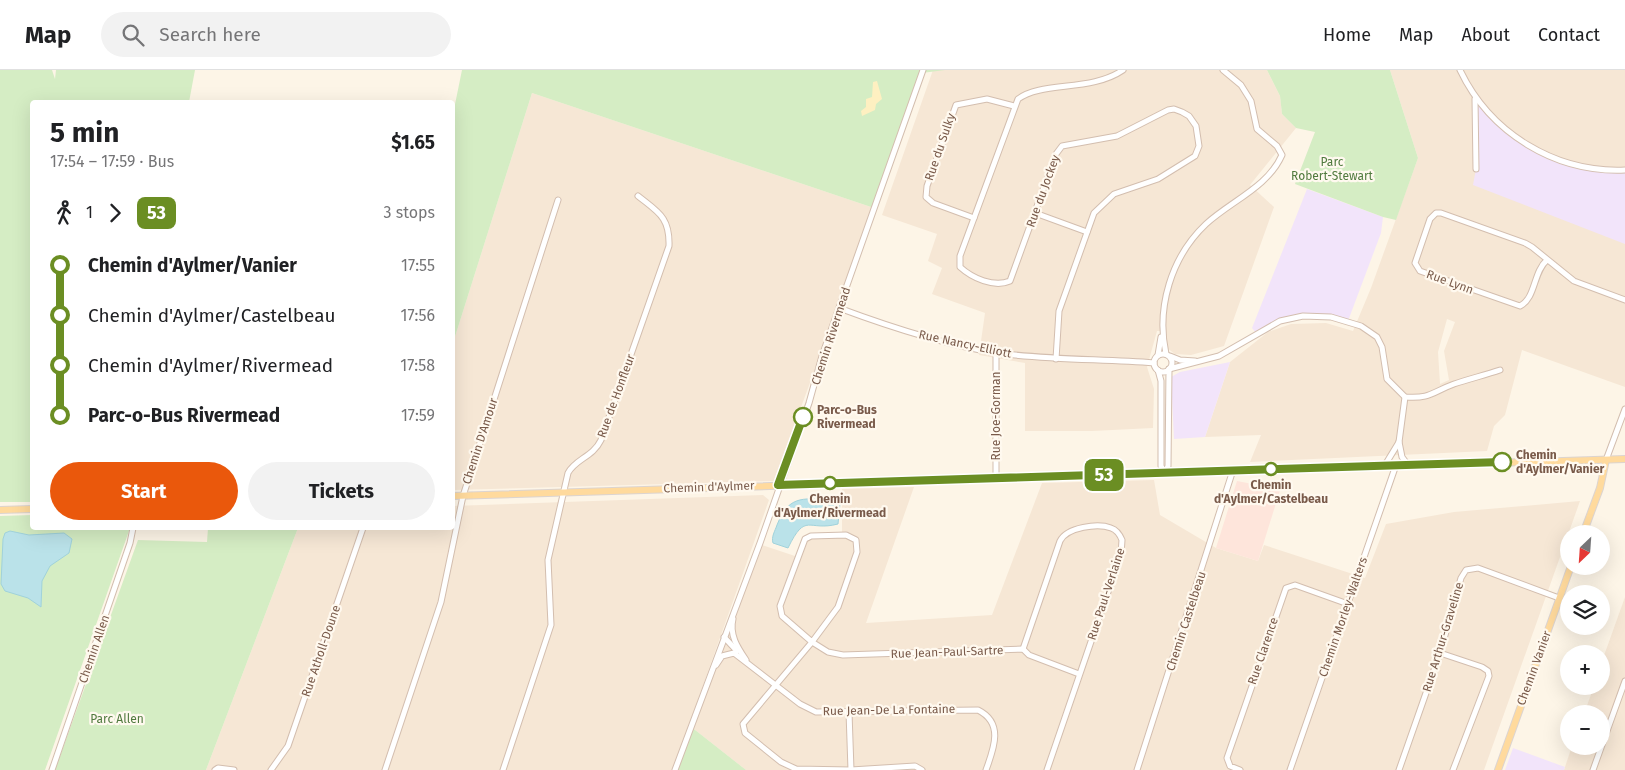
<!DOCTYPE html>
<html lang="en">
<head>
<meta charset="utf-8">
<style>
  :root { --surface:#fff; --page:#f2f2f2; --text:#202124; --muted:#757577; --line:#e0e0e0; --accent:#ea580c }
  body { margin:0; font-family:"Fira Sans",sans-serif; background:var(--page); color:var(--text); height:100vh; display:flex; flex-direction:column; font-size:19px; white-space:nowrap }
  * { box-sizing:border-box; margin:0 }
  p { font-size:16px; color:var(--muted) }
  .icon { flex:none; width:28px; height:28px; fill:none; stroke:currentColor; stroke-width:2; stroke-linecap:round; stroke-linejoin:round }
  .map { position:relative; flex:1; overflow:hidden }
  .details { position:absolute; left:30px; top:30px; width:425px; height:430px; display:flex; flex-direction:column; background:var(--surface); border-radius:5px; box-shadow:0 5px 20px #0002 }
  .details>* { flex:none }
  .badge { padding:0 10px; border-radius:8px; font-size:18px; line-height:32px }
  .needle { width:32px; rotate:205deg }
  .fabs { position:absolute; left:1560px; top:455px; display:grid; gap:10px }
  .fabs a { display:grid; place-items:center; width:50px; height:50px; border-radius:50%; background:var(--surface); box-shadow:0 5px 20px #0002; font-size:25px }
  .map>.badge { position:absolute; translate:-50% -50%; box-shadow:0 0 0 2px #fff }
  .legs { display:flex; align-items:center; gap:8px; height:55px; padding:0 20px; font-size:16px }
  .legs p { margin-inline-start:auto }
  .summary { display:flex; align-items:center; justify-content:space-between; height:85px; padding:0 20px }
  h1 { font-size:28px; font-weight:700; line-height:38px }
  .action { display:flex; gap:10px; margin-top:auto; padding:10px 20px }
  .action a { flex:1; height:58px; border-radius:30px; background:var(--accent); color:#fff; font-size:20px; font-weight:700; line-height:58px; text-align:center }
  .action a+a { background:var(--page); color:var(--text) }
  ul { padding:0 20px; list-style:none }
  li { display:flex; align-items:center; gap:18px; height:50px; font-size:19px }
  li i { display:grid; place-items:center; width:8px; height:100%; margin:0 6px; background:currentColor }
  li i::after { content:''; width:12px; height:12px; margin:-6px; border:4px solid; border-radius:50%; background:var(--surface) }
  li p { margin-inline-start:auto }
  li:first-child i { background:linear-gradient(#0000 50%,currentColor 0) }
  li:last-child i { background:linear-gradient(currentColor 50%,#0000 0) }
  header { display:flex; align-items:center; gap:30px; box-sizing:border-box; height:70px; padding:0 25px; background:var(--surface); border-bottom:1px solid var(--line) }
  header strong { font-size:24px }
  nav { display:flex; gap:28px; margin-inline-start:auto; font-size:18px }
  .search { width:350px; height:45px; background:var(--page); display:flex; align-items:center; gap:12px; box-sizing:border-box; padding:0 18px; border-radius:28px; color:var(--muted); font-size:19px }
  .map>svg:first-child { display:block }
  .residential { fill:#f6e7d5; fill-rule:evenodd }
  .commercial { fill:#fee5db }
  .education { fill:#f2e4fa }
  .green { fill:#d5edc4 }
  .sand { fill:#fef0c1 }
  .water { fill:#bae2e9; stroke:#a0d2db }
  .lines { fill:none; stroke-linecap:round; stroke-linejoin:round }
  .minor-casing { stroke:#d3beaf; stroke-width:7 }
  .major-casing { stroke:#dcd4d0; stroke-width:8 }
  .minor { stroke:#fff; stroke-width:5 }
  .major { stroke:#ffda9d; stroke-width:6 }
  .line-1-casing { stroke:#fff; stroke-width:11 }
  .line-1 { stroke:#6b8e23; stroke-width:8 }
  .stop-1-dot { fill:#fff; stroke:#6b8e23; stroke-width:2.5 }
  .labels { text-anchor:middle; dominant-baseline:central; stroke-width:4.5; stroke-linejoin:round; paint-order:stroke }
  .street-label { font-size:12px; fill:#795a4a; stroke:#fff9ef }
  .park-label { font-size:12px; fill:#507a3e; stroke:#fff9ef }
  .stop-label { font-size:12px; font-weight:bold; fill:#795a4a; stroke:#fff9ef; text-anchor:start }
</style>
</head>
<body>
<header>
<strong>Map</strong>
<div class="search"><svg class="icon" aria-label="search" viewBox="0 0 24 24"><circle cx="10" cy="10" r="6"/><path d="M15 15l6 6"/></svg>Search here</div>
<nav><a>Home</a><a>Map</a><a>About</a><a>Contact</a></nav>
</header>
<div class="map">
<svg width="1625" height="700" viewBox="0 0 1625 700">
  <rect width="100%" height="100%" fill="#fdf5e7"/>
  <g class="residential">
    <path d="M 933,0 L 1267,0 L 1280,26 L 1282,44 L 1296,58 L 1250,115 L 1274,137 L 1224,276 L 1191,285 L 1175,284 L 1167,278 L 1166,261 L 1157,261 L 1147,297 L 1154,319 L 1153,358 L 1092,361 L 1025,361 L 1025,293 L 979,285 L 985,243 L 932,224 L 942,198 L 928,191 L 937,164 L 882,145 Z"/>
    <path d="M 1390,0 L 1625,0 L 1625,317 L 1522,280 L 1505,345 L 1494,356 L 1487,381 L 1250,392 L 1261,365 L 1205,367 L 1230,292 L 1268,262 L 1291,254 L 1326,253 L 1353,261 L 1371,218 L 1418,88 ZM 1447,249 L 1455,252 L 1444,281 L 1449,310 L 1440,314 L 1438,282 Z"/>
    <path d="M 532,23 L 874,138 L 774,411 L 453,420 L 453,273 Z"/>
    <path d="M 1154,410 L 1160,445 L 1216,478 L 1258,491 L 1264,475 L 1365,508 L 1386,454 L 1454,442 L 1580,431 L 1484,700 L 746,700 L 690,656 L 762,475 L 798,487 L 805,469 L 842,465 L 842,419 L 914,417 L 866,553 L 992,545 L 1042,413 Z"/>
    <path d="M 763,425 L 769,430 L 673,700 L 206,700 L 298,458 L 452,458 L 453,436 Z"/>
    <path d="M 1625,527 L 1625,700 L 1564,700 L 1572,676 L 1601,676 L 1601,644 L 1584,644 L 1594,616 L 1601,616 L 1601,594 Z"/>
  </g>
  <path class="commercial" d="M 1237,411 L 1268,417 L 1282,414 L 1258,491 L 1216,478 Z"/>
  <g class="education">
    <path d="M 1475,29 L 1513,66 L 1566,93 L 1625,100 L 1625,174 L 1473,115 L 1476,99 Z"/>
    <path d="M 1307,119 L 1383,147 L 1381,163 L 1348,251 L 1331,247 L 1296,247 L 1256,263 L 1252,258 Z"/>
    <path d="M 1230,292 L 1205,367 L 1174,369 L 1171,307 L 1180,302 Z"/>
    <path d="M 1513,678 L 1565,697 L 1564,700 L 1505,700 Z"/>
  </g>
  <g class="green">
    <path d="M 0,0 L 52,0 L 55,9 L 56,0 L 195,0 L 189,32 L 32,32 L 32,432 L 0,432 Z"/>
    <path d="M 462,0 L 945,0 L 922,3 L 874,138 L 532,23 L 453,273 L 452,49 Z"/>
    <path d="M 1267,0 L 1390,0 L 1418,88 L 1396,150 L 1383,147 L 1295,114 L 1315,62 L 1296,58 L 1282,44 L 1280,26 Z"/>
    <path d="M 32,445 L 32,458 L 130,458 L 45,700 L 0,700 L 0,446 Z"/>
    <path d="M 208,458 L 298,458 L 206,700 L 55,700 L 138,470 L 207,472 Z"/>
    <path d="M 690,656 L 746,700 L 675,700 Z"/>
  </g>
  <path class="sand" d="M 877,11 L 882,29 L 876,34 L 875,40 L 862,46 L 861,41 L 866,37 L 866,29 L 872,27 L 873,12 Z"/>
  <g class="water">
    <path d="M 836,429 L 840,433 L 838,454 C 808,462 806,441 788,478 L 773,473 C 771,467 775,461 777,455 C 790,422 805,430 836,429 Z"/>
    <path d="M 10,461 L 29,465 L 64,463 L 72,469 L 69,483 L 50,496 L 42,511 L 41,537 L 28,528 L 5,521 L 1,514 L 3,469 L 5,463 Z"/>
  </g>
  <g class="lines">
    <defs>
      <g id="minor">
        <path d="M 1460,0 C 1490,63 1555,103 1625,100"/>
        <path d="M 1475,29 L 1476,99"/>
        <path d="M 1035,143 L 1087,162"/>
        <path d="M 974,148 L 933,133 L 926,127 L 927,116 L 956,35 L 987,29 L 1014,36"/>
        <path d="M 1547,190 C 1533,202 1536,228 1520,236 L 1420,201 L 1415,193 L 1430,149 L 1436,143 L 1441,143 L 1525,173 L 1532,177 L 1574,211 L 1625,230"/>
        <path d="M 839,238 C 890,257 944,275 997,283 C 1049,290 1102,289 1154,293"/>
        <path d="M 996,283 L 996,409"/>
        <path d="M 1166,284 C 1156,238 1171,187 1206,154 C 1231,131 1268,117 1282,85 L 1277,76 L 1257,59 L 1251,31 L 1241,15 L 1223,0"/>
        <circle cx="1163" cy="293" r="9"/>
        <path d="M 1158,285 L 1161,267"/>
        <path d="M 1170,286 L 1180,290 L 1195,291"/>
        <path d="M 1056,289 L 1059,241 L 1094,143 L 1114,124 L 1158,109 L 1195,86 L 1199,76 L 1196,56 L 1189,46 L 1182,42 L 1174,39 L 1168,40 L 1117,66 L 1062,76 L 1056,84 L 1010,211 C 994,218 972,208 960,197 L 960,186 L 1018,29 C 1042,11 1091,22 1123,0"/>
        <path d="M 1169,299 L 1219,286 L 1280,251 L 1303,246 L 1331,247 L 1361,256 L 1377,267 L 1382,277 L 1387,309 L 1405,327 C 1431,329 1432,322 1454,314 C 1469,309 1485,305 1500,300"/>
        <path d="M 1158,300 L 1161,311 L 1161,396 L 1165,403"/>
        <path d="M 1399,372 L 1402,387 L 1408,395"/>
        <path d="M 1606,390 L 1625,339"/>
        <path d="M 1385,395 L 1399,372 L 1405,327"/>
        <path d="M 1165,403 L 1168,396 L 1169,299"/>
        <path d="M 846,465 L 856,470 L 857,482 L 838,537 L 812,572 L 782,546 L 780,536 L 805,469 L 811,466 Z"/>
        <path d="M 733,549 C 729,565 738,578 746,590"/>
        <path d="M 724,567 L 737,581"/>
        <path d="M 1023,579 L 1060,471 C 1067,457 1098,453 1111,458 C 1117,460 1120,465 1122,470 L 1121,484 L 1047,700"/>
        <path d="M 1440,583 L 1482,597 L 1488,601 L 1489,606 L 1453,700"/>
        <path d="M 716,595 L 722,586 L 734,583 L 800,634 L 816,642 L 978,640 C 1004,653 994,678 986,700"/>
        <path d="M 849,642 L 851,700"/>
        <path d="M 52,700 L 130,473 L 133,458"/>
        <path d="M 215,700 L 218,698 L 234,700"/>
        <path d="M 271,700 L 288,676 L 363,458"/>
        <path d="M 385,700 L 441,532 L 463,426 L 558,130"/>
        <path d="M 503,700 L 551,555 L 548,490 L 568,403 C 575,389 593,387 601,370 L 669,176 C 670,147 658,142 638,126"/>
        <path d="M 675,700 L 760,473 L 809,333 L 822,286 L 923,0"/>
        <path d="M 922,700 L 915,696 L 851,700 L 796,699 L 781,692 L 745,663 L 743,654 L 812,572 L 828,582 L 843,585 L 1023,579 L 1029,585 L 1079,604"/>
        <path d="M 1137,700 L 1233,400"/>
        <path d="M 1240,700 L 1230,696 L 1227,688 L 1286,518 L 1295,515 L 1348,534"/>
        <path d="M 1290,700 L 1396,395"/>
        <path d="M 1399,700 L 1440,583 L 1461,508 L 1466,500 L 1478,498 L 1559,528"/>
        <path d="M 1593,700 L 1625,611"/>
      </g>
      <g id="major">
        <path d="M 452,426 L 1625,389"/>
        <path d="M 0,440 L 32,439"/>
        <path d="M 1583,464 L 1600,418 L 1606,390"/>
        <path d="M 1498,700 L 1571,496"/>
      </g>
    </defs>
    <use href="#minor" class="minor-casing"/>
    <use href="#major" class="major-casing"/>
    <use href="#minor" class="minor"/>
    <use href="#major" class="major"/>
  </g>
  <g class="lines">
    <defs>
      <path id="line-1" d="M 803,347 L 778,415 L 1502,392"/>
    </defs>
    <use href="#line-1" class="line-1-casing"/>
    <use href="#line-1" class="line-1"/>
  </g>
  <g class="stop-1-dot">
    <circle cx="803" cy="347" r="9"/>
    <circle cx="1502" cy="392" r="9"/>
    <circle cx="1271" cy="399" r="6"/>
    <circle cx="830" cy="413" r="6"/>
  </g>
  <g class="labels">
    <g class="street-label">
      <text transform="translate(940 77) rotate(-71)">Rue du Sulky</text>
      <text transform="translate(1043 121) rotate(-70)">Rue du Jockey</text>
      <text transform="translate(1450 212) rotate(20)">Rue Lynn</text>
      <text transform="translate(831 266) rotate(-72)">Chemin Rivermead</text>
      <text transform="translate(965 274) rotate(12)">Rue Nancy-Elliott</text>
      <text transform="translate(616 326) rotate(-70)">Rue de Honfleur</text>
      <text transform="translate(996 346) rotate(-90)">Rue Joe-Gorman</text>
      <text transform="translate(480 371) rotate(-72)">Chemin D'Amour</text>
      <text transform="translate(709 417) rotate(-2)">Chemin d'Aylmer</text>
      <text transform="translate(1106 524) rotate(-72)">Rue Paul-Verlaine</text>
      <text transform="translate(1343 547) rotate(-71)">Chemin Morley-Walters</text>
      <text transform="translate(1186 551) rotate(-72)">Chemin Castelbeau</text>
      <text transform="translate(1443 567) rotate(-73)">Rue Arthur-Graveline</text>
      <text transform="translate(94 579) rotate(-71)">Chemin Allen</text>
      <text transform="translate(321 581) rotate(-71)">Rue Atholl-Doune</text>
      <text transform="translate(1263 581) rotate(-71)">Rue Clarence</text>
      <text transform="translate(947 582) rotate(-2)">Rue Jean-Paul-Sartre</text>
      <text transform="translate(1534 598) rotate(-70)">Chemin Vanier</text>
      <text transform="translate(889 640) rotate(-1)">Rue Jean-De La Fontaine</text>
    </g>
    <g class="park-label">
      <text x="1332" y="92">Parc<tspan x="1332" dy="14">Robert-Stewart</tspan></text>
      <text x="117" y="649">Parc Allen</text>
    </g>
    <g class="stop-label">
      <text x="817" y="340">Parc-o-Bus<tspan x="817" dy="14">Rivermead</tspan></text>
      <text x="1516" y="385">Chemin<tspan x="1516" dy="14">d'Aylmer/Vanier</tspan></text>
      <text x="1271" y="415" text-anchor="middle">Chemin<tspan x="1271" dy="14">d'Aylmer/Castelbeau</tspan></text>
      <text x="830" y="429" text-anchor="middle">Chemin<tspan x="830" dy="14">d'Aylmer/Rivermead</tspan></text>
    </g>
  </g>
</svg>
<div class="fabs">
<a><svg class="needle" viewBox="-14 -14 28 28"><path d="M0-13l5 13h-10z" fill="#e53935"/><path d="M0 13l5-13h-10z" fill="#757577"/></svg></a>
<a><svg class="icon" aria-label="layers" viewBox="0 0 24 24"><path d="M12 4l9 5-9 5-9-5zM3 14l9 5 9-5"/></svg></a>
<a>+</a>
<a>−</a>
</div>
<b class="badge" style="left:1104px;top:405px;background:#6b8e23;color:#fff">53</b>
<section class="details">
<div class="summary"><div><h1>5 min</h1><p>17:54 – 17:59 · Bus</p></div><b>$1.65</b></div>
<div class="legs"><svg class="icon" aria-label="walk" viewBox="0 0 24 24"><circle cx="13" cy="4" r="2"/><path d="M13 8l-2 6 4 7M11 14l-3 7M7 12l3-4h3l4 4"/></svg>1<svg class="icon" aria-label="forward" viewBox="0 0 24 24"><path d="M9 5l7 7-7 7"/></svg><b class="badge" style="background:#6b8e23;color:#fff">53</b><p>3 stops</p></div>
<ul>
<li><i style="color:#6b8e23"></i><b>Chemin d'Aylmer/Vanier</b><p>17:55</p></li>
<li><i style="color:#6b8e23"></i><span>Chemin d'Aylmer/Castelbeau</span><p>17:56</p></li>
<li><i style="color:#6b8e23"></i><span>Chemin d'Aylmer/Rivermead</span><p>17:58</p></li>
<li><i style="color:#6b8e23"></i><b>Parc-o-Bus Rivermead</b><p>17:59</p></li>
</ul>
<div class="action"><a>Start</a><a>Tickets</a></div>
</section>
</div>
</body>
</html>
